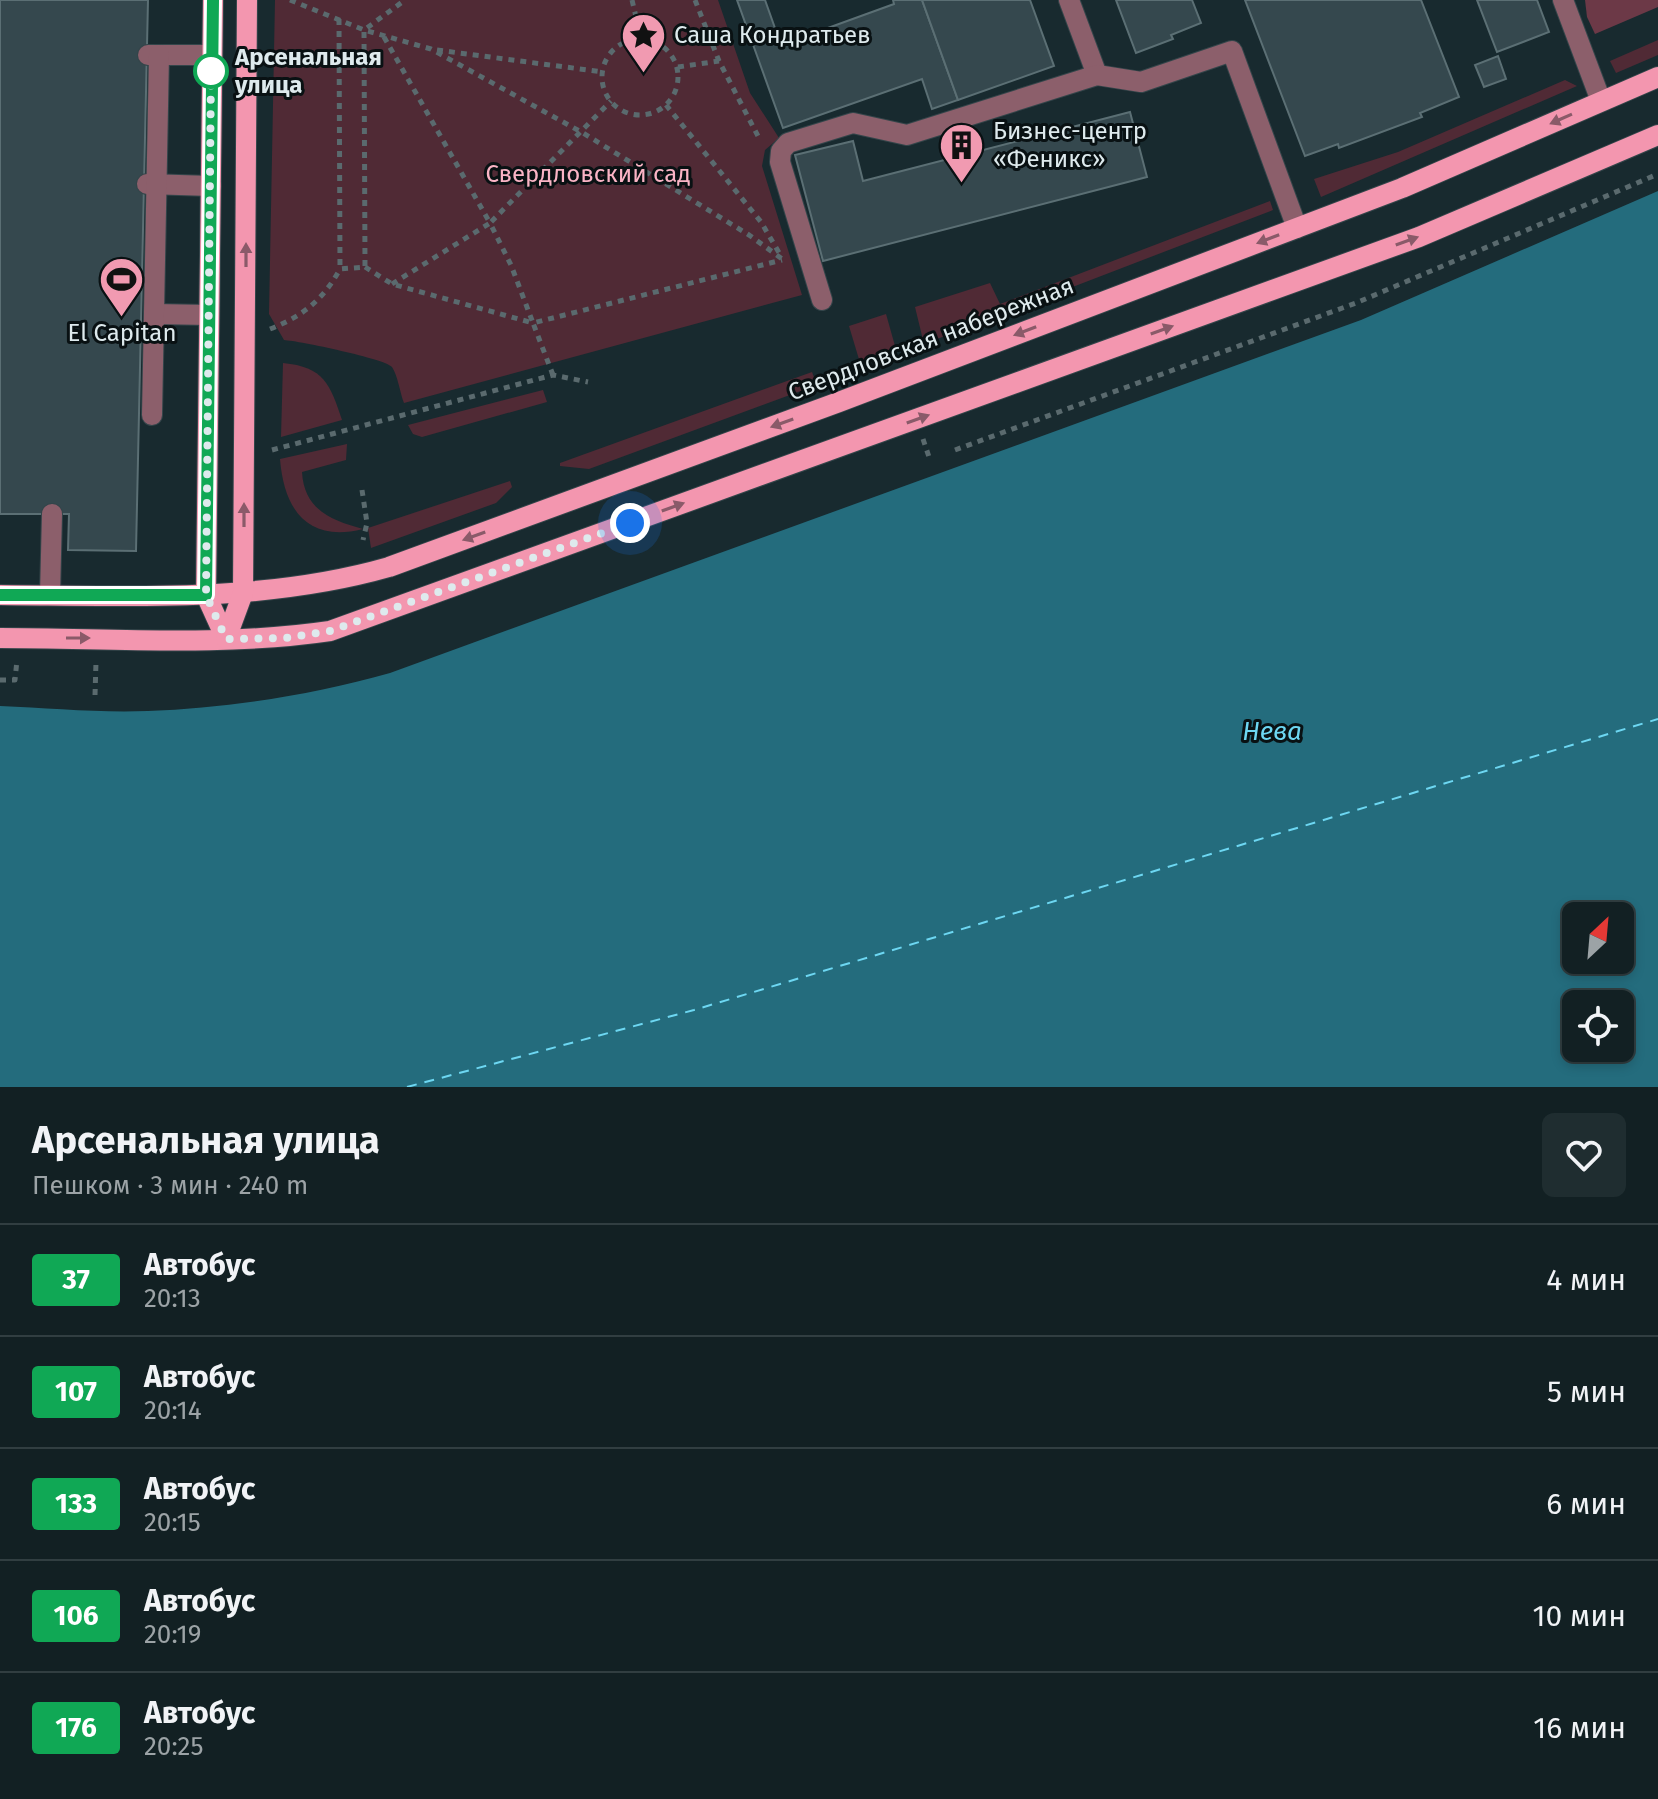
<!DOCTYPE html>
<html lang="ru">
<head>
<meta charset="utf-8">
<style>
  :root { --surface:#122023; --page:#1f2d30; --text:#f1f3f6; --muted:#9ca3a6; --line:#313e41 }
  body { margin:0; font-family:"Fira Sans",sans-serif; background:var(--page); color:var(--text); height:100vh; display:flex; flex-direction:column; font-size:30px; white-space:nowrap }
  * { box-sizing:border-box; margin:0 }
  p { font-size:26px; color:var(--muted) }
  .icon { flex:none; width:44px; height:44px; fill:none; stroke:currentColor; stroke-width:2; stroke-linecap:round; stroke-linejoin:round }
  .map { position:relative; height:1087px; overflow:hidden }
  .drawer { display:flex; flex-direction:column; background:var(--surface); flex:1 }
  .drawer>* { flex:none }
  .badge { padding:0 16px; border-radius:6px; font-size:28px; line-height:52px }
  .needle { width:52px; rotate:26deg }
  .fabs { position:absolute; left:1562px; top:902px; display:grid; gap:16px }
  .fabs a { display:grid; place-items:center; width:72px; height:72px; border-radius:12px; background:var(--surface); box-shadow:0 4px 12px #0003,0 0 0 2px var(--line); font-size:40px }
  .you { position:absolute; width:40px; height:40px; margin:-20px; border:6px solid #fff; border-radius:50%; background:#1a73e8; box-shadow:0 0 0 12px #1a73e833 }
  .map>.badge { position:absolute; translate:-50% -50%; box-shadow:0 0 0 4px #fff }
  .round { display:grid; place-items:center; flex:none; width:84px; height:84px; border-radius:12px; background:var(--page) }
  .overview { display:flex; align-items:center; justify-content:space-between; height:136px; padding:0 32px }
  h1 { font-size:38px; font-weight:700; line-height:60px }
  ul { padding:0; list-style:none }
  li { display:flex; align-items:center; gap:24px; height:112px; padding:0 32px; border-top:2px solid var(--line) }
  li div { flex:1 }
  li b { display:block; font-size:30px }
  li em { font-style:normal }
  li .badge { min-width:88px; font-weight:700; text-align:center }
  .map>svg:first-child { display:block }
  .green { fill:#502a35 }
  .forest { fill:#6c3947 }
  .water { fill:#246c7d; fill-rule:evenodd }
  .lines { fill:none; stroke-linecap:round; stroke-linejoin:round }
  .ferry { stroke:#6dd7f2; stroke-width:2; stroke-dasharray:10 8; stroke-linecap:butt }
  .building { fill:#35484e; stroke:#5b6f74; stroke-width:2 }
  .minor-casing { stroke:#34454a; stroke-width:22 }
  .major-casing { stroke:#34454a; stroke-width:22 }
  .path { stroke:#5a6a6e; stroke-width:5; stroke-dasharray:6 6; stroke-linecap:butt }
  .minor { stroke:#8c5f6b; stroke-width:20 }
  .major { stroke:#f396af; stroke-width:20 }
  .oneway { fill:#8a5a69 }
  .line-casing { stroke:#fff; stroke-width:18 }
  .line { stroke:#10a855; stroke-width:12 }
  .walk { stroke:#deeaed; stroke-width:8; stroke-dasharray:0 14.4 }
  .stop-dot { fill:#fff; stroke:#10a855; stroke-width:4 }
  .labels { text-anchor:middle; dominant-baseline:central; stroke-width:6; stroke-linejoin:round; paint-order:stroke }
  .poi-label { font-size:24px; fill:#deeaed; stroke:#091113; text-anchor:start }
  .stop-label { font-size:24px; font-weight:bold; fill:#deeaed; stroke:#091113; text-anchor:start }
  .park-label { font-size:24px; fill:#fab4c5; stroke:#091113 }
  .street-label { font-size:24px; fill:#deeaed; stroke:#091113 }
  .water-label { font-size:26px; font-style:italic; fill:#6dd7f2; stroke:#091113 }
</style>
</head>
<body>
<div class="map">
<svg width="1658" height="1087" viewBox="0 0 1658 1087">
  <rect width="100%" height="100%" fill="#182a2f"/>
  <g class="green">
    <path d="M 275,0 L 718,0 L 750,93 L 779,138 L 765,150 L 762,166 L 802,295 L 404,403 C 400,393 398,376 392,367 C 386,359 299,341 284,340 L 269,314 Z"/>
    <path d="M 1658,40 L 1658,55 L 1616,73 L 1610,61 Z"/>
    <path d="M 1565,80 L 1577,86 L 1321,197 L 1314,179 L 1398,152 Z"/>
    <path d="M 1270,201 L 1273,210 L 924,344 L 915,307 L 990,283 L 1000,304 Z"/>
    <path d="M 886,314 L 897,353 L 861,366 L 849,326 Z"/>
    <path d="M 283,363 C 324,367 330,384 342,420 L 281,437 Z"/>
    <path d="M 812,372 L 817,385 L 589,469 L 560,466 L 560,463 Z"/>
    <path d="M 543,390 L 547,402 L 422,437 L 413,434 L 408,425 Z"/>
    <path d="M 347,444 L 346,460 L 302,472 C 304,509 330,520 363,529 C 308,543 284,510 280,459 Z"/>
    <path d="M 510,481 L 512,487 L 496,503 L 371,548 L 368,528 Z"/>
  </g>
  <path class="forest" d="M 1585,0 L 1658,0 L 1658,7 L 1595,34 L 1587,17 Z"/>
  <path class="water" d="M 1658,191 L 1658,1087 L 0,1087 L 0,706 C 49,708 99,713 148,711 C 229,708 312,695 390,673 L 1361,320 ZM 1576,916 L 1620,916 L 1620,960 L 1576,960 ZM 1576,1004 L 1620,1004 L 1620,1048 L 1576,1048 Z"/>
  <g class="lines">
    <path class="ferry" d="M 407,1087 L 694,1010 L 1658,719"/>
  </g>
  <g class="building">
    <path d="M 0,0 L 148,0 L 136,551 L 68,550 L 69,514 L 0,514 Z"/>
    <path d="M 737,0 L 765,0 L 781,45 L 894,4 L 893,0 L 922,0 L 958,100 L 932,109 L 922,79 L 783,128 Z"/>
    <path d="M 922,0 L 1030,0 L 1054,66 L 958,100 Z"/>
    <path d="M 1116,0 L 1192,0 L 1201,23 L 1171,35 L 1173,39 L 1136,53 Z"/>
    <path d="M 1245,0 L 1421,0 L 1459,97 L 1420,113 L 1422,117 L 1339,148 L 1338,144 L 1305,156 Z"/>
    <path d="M 1477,0 L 1537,0 L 1549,32 L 1497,52 Z"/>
    <path d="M 1498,56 L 1506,79 L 1484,87 L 1475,65 Z"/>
    <path d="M 1130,112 L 1147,177 L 823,261 L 795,155 L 853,141 L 863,181 Z"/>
  </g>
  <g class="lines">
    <defs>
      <g id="minor">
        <path d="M 1069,0 L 1097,75"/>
        <path d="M 1563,0 L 1601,101"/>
        <path d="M 148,55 L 212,55"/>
        <path d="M 147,184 L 211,186"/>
        <path d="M 822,300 L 780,162 L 781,151 L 788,143 L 853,123 L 907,135 L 1097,75 L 1141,82 L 1232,51 L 1297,228"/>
        <path d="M 154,314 L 209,315"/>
        <path d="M 152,415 L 159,55"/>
        <path d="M 50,595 L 52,514"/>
      </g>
      <g id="major">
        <path d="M 213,0 L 206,595 L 226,639"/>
        <path d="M 0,595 C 130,596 263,603 389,567 L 839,402 L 1402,188 L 1658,77"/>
        <path d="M 0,638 C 109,638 222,647 330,631 L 1419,237 L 1658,135"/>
        <path d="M 226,639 L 243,593 L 247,0"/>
      </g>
    </defs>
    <use href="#minor" class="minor-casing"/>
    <use href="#major" class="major-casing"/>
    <g class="path">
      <path d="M 290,0 L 364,30 L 431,49 L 583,133 L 749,235 L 785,261"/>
      <path d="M 632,0 L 641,38"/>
      <path d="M 695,0 L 719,61 L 760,140"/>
      <path d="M 339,19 L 340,269 L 365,267 L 364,30 L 405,0"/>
      <path d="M 384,37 L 490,223 L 611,101"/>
      <circle cx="640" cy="77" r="38"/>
      <path d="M 437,50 L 603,72"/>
      <path d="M 678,67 L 719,61"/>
      <path d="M 666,105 L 761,222 L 781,256"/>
      <path d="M 365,267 L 392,284 L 533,323 L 553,375"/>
      <path d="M 392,284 L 490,223 L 511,265 L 533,323 L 782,260"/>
      <path d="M 270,329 C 303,316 323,300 340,269"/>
      <path d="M 923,439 L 930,460"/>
      <path d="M 272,450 L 553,375 L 588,382"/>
      <path d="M 955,450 L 1356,303 L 1658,174"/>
      <path d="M 362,490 L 367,523 L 363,540"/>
      <path d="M 0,680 L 15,680 L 17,660"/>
      <path d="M 95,695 L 96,662"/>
    </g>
    <use href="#minor" class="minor"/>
    <use href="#major" class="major"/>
  </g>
  <defs><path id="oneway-solid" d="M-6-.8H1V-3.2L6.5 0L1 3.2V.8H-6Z" transform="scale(2)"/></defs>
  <g class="oneway">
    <use href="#oneway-solid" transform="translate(1561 119) rotate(156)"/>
    <use href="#oneway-solid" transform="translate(1268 239) rotate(159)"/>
    <use href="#oneway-solid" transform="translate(1407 241) rotate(-20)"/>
    <use href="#oneway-solid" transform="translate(246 255) rotate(-90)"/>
    <use href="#oneway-solid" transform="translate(1162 330) rotate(-20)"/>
    <use href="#oneway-solid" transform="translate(1025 331) rotate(159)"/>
    <use href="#oneway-solid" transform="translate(918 419) rotate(-20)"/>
    <use href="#oneway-solid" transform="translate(782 423) rotate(160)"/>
    <use href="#oneway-solid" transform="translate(673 507) rotate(-20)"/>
    <use href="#oneway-solid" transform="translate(244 515) rotate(-90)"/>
    <use href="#oneway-solid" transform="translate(474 536) rotate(160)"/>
    <use href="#oneway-solid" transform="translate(78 638)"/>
  </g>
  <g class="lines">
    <defs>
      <path id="line" d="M 0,595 L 206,595 L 213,0"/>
    </defs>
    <use href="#line" class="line-casing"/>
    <use href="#line" class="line"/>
    <path class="walk" d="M 211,71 L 206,595 L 226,639 L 285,638 L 330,631 L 630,523"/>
  </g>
  <defs>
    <symbol id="sight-pin" viewBox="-11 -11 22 30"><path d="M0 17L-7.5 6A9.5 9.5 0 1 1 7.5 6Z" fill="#f19ab1" stroke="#091113"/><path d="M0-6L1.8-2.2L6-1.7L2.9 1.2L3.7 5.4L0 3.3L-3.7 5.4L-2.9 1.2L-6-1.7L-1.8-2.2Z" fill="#111"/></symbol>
    <symbol id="building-pin" viewBox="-11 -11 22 30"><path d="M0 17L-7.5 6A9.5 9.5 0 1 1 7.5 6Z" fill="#f19ab1" stroke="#091113"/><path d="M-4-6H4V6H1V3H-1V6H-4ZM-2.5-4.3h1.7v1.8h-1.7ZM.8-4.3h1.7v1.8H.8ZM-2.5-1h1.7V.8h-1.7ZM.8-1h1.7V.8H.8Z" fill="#111"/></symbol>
    <symbol id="stadium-pin" viewBox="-11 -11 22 30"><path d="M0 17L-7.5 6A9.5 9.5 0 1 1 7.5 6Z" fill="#f19ab1" stroke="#091113"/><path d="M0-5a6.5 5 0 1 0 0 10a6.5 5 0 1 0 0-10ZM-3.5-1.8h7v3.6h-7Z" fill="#111"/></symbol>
  </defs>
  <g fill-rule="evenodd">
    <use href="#sight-pin" x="618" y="10" width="51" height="69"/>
    <use href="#building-pin" x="936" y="120" width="51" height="69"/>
    <use href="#stadium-pin" x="96" y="254" width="51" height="69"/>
  </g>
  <circle class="stop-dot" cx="211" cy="71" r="16"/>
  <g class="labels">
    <g class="poi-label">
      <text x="674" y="35">Саша Кондратьев</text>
      <text x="993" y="131">Бизнес-центр<tspan x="993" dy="28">«Феникс»</tspan></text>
      <text x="122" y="333" text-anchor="middle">El Capitan</text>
    </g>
    <g class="stop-label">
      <text x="235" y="57">Арсенальная<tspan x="235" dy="28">улица</tspan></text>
    </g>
    <g class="park-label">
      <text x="588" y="174">Свердловский сад</text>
    </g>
    <g class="street-label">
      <text transform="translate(931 339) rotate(-21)">Свердловская набережная</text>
    </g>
    <g class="water-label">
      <text x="1272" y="731">Нева</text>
    </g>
  </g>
</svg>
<div class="fabs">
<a><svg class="needle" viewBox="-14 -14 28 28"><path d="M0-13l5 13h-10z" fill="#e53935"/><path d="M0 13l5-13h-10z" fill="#9ca3a6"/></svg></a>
<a><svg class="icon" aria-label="locate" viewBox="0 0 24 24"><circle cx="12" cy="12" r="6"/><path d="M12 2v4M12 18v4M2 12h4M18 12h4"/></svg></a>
</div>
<div class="you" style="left:630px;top:523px"></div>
</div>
<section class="drawer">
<div class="overview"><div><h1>Арсенальная улица</h1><p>Пешком · 3 мин · 240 m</p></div><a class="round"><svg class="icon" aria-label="heart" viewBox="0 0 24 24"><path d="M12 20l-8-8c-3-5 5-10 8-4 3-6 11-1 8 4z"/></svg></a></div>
<ul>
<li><span class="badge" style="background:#10a855;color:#fff">37</span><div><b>Автобус</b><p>20:13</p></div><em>4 мин</em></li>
<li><span class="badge" style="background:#10a855;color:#fff">107</span><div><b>Автобус</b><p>20:14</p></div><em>5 мин</em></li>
<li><span class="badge" style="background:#10a855;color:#fff">133</span><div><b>Автобус</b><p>20:15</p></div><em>6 мин</em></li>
<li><span class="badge" style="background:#10a855;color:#fff">106</span><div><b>Автобус</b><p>20:19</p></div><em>10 мин</em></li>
<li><span class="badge" style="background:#10a855;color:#fff">176</span><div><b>Автобус</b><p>20:25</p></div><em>16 мин</em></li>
</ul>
</section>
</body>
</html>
